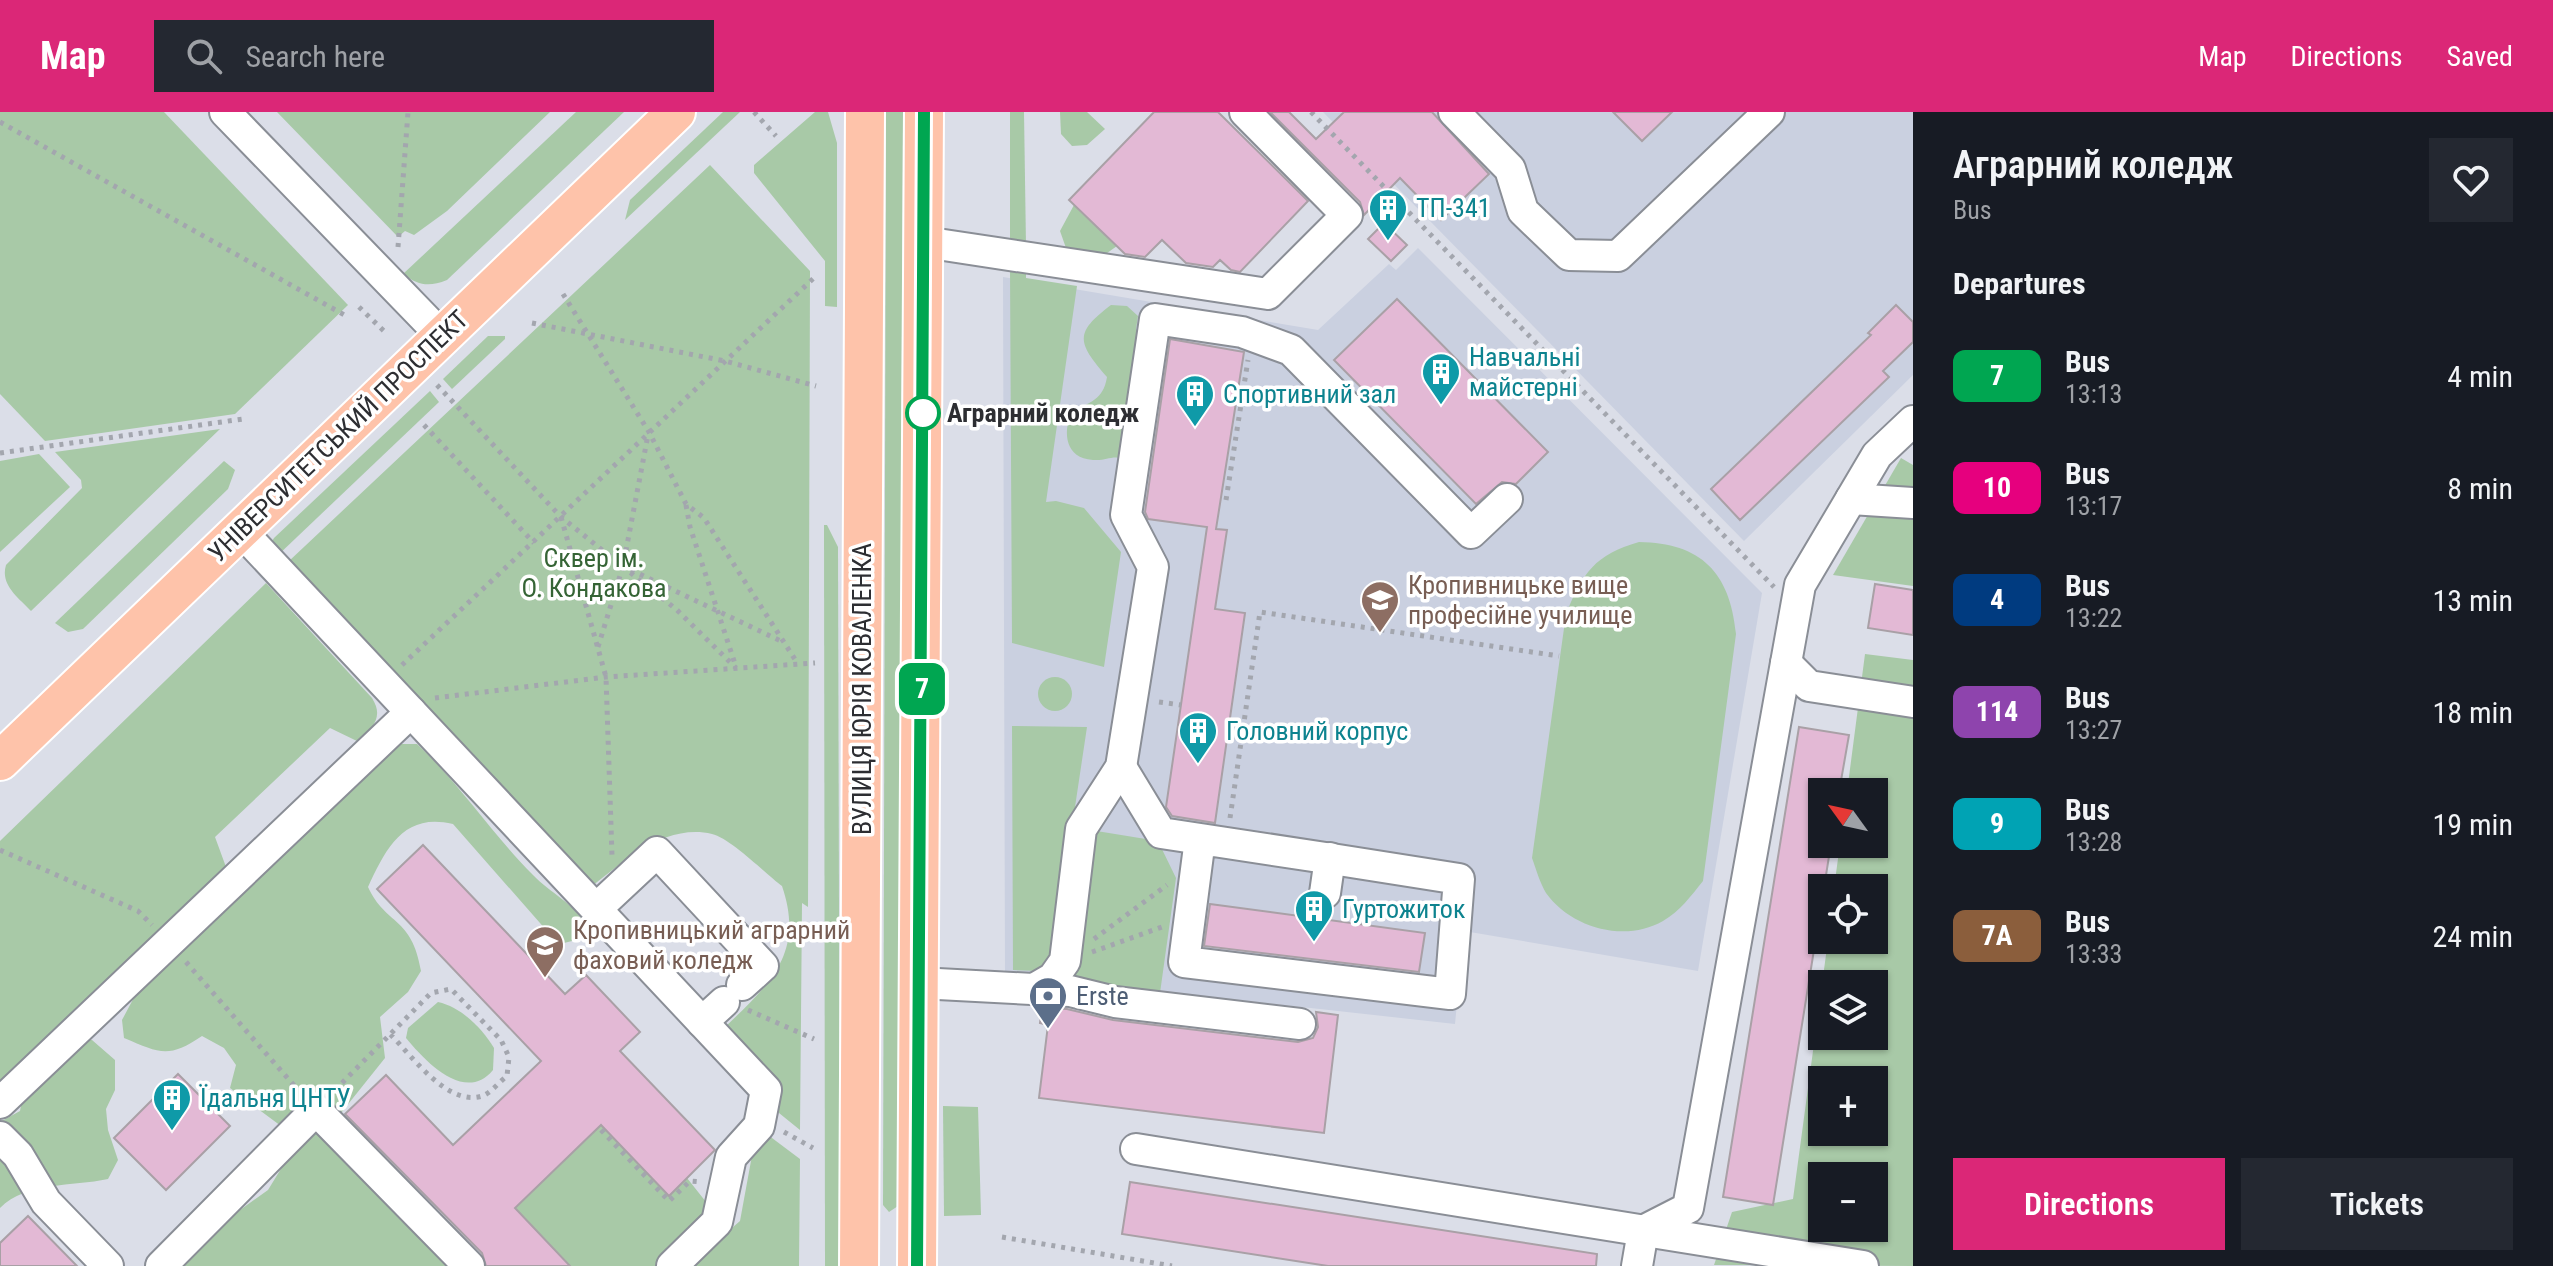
<!DOCTYPE html>
<html lang="en">
<head>
<meta charset="utf-8">
<style>
  :root { --surface:#171b24; --page:#242831; --text:#f1f3f6; --muted:#9ea1a6; --accent:#db2777 }
  body { margin:0; font-family:"Roboto Condensed",sans-serif; background:var(--page); color:var(--text); height:100vh; display:flex; flex-direction:column; font-size:30px; white-space:nowrap }
  * { box-sizing:border-box; margin:0 }
  p { font-size:26px; color:var(--muted) }
  .icon { flex:none; width:44px; height:44px; fill:none; stroke:currentColor; stroke-width:2; stroke-linecap:round; stroke-linejoin:round }
  .map { position:relative; flex:1; overflow:hidden }
  .panel { display:flex; flex-direction:column; background:var(--surface); width:640px }
  .panel>* { flex:none }
  .badge { padding:0 16px; border-radius:12px; font-size:28px; line-height:52px }
  .needle { width:52px; rotate:303deg }
  .buttons { position:absolute; left:1808px; top:666px; display:grid; gap:16px }
  .buttons a { display:grid; place-items:center; width:80px; height:80px; border-radius:0px; background:var(--surface); box-shadow:0 2px 6px #0004; font-size:40px }
  .map>.badge { position:absolute; translate:-50% -50%; box-shadow:0 0 0 4px #fff }
  h2 { padding:0 40px; font-size:30px; line-height:72px }
  .round { display:grid; place-items:center; flex:none; width:84px; height:84px; border-radius:0px; background:var(--page) }
  .head { display:flex; align-items:center; justify-content:space-between; height:136px; padding:0 40px }
  h1 { font-size:38px; font-weight:600; line-height:60px }
  .button { display:flex; gap:16px; margin-top:auto; padding:16px 40px }
  .button a { flex:1; height:92px; border-radius:0px; background:var(--accent); color:#fff; font-size:32px; font-weight:600; line-height:92px; text-align:center }
  .button a+a { background:var(--page); color:var(--text) }
  ul { padding:0; list-style:none }
  li { display:flex; align-items:center; gap:24px; height:112px; padding:0 40px }
  li div { flex:1 }
  li b { display:block; font-size:30px }
  li em { font-style:normal }
  li .badge { min-width:88px; font-weight:700; text-align:center }
  header { display:flex; align-items:center; gap:48px; box-sizing:border-box; height:112px; padding:0 40px; background:var(--accent); color:#fff }
  header strong { font-size:38px }
  nav { display:flex; gap:44px; margin-inline-start:auto; font-size:28px }
  .search { width:560px; height:72px; background:var(--page); display:flex; align-items:center; gap:20px; box-sizing:border-box; padding:0 28px; border-radius:0px; color:var(--muted); font-size:30px }
  main { display:flex; flex:1; min-height:0 }
  .map>svg:first-child { display:block }
  .built { fill:#cad0e0 }
  .green { fill:#a8c9a7; fill-rule:evenodd }
  .building { fill:#e3b9d5; stroke:#a9a0a6; stroke-width:2 }
  .lines { fill:none; stroke-linecap:round; stroke-linejoin:round }
  .minor-casing { stroke:#8a8e96; stroke-width:34 }
  .major-casing { stroke:#fff; stroke-width:42 }
  .path { stroke:#a3a6ae; stroke-width:5; stroke-dasharray:4 6; stroke-linecap:butt }
  .minor { stroke:#fff; stroke-width:30 }
  .major { stroke:#fec3aa; stroke-width:38 }
  .line-casing { stroke:#fff; stroke-width:18 }
  .line { stroke:#00a651; stroke-width:12 }
  .stop-dot { fill:#fff; stroke:#00a651; stroke-width:4 }
  .labels { text-anchor:middle; dominant-baseline:central; stroke-width:7; stroke-linejoin:round; paint-order:stroke }
  .culture-label { font-size:26px; fill:#0d838f; stroke:#fff; text-anchor:start }
  .stop-label { font-size:26px; font-weight:bold; fill:#2d2e32; stroke:#fff; text-anchor:start }
  .street-label { font-size:26px; fill:#2d2e32; stroke:#fff }
  .park-label { font-size:26px; fill:#356435; stroke:#fff }
  .education-label { font-size:26px; fill:#785e54; stroke:#fff; text-anchor:start }
  .service-label { font-size:26px; fill:#4e5e75; stroke:#fff; text-anchor:start }
</style>
</head>
<body>
<header>
<strong>Map</strong>
<div class="search"><svg class="icon" aria-label="search" viewBox="0 0 24 24"><circle cx="10" cy="10" r="6"/><path d="M15 15l6 6"/></svg>Search here</div>
<nav><a>Map</a><a>Directions</a><a>Saved</a></nav>
</header>
<main>
<div class="map">
<svg width="1913" height="1154" viewBox="0 0 1913 1154">
  <rect width="100%" height="100%" fill="#dbdee8"/>
  <g class="built">
    <path d="M 1323,0 L 1913,0 L 1913,263 L 1744,429 Z"/>
    <path d="M 1418,136 L 1762,481 L 1698,859 L 1464,819 L 1455,912 L 1005,862 L 1003,165 L 1318,218 L 1389,152 L 1396,158 Z"/>
  </g>
  <g class="green">
    <path d="M 0,0 L 164,0 L 348,193 L 235,302 L 45,329 L 0,282 Z"/>
    <path d="M 277,0 L 550,0 L 447,99 L 414,123 L 405,119 L 398,125 Z"/>
    <path d="M 576,0 L 624,0 L 447,168 C 429,175 419,174 403,162 Z"/>
    <path d="M 723,0 L 740,0 L 625,108 L 630,88 Z"/>
    <path d="M 815,0 L 828,0 L 837,31 L 837,195 L 825,194 L 825,149 L 754,61 L 754,53 Z"/>
    <path d="M 886,0 L 903,0 L 898,1094 L 889,1100 L 883,1093 Z"/>
    <path d="M 1010,0 L 1024,0 L 1026,134 L 1010,132 Z"/>
    <path d="M 1060,0 L 1087,0 L 1105,17 L 1087,33 L 1072,34 L 1061,22 Z"/>
    <path d="M 710,53 L 810,159 L 808,795 L 802,791 L 800,1018 L 779,1001 L 778,972 L 725,915 C 770,872 805,841 782,774 C 766,762 730,726 712,722 C 666,711 624,749 591,775 L 288,450 Z"/>
    <path d="M 1074,93 L 1117,134 L 1100,146 L 1066,136 L 1060,119 Z"/>
    <path d="M 1010,157 L 1026,160 L 1026,166 L 1077,174 L 1046,390 L 1056,389 L 1084,396 L 1121,440 L 1104,555 L 1012,531 Z"/>
    <path d="M 1111,193 L 1127,194 L 1138,204 L 1136,217 L 1146,231 L 1130,348 C 1110,342 1109,349 1093,348 C 1065,346 1063,321 1071,301 C 1090,289 1103,289 1107,265 C 1077,230 1074,221 1111,193 Z"/>
    <path d="M 488,224 L 505,224 L 505,227 L 452,277 L 443,267 Z"/>
    <path d="M 430,279 L 439,290 L 276,445 L 271,431 L 274,426 Z"/>
    <path d="M 220,317 L 31,499 C 18,485 0,473 6,453 L 82,376 L 81,368 L 55,340 Z"/>
    <path d="M 39,342 L 70,375 L 0,440 L 0,349 Z"/>
    <path d="M 1901,346 L 1913,353 L 1913,474 L 1833,463 Z"/>
    <path d="M 224,349 L 235,358 L 228,377 L 83,517 L 68,520 L 55,511 Z"/>
    <path d="M 824,413 L 827,413 L 838,435 L 840,1154 L 825,1154 Z"/>
    <path d="M 1639,430 C 1701,431 1730,460 1736,522 L 1703,769 C 1691,784 1680,799 1663,809 C 1625,831 1571,816 1546,781 C 1540,771 1536,757 1532,746 L 1566,502 C 1583,460 1595,443 1639,430 Z"/>
    <path d="M 266,471 L 372,586 C 384,605 373,615 359,630 L 330,616 L 215,725 L 226,755 L 0,971 L 0,729 Z"/>
    <path d="M 1865,542 L 1913,548 L 1913,1154 L 1714,1153 L 1732,1100 L 1793,1087 L 1828,828 L 1874,828 L 1874,776 L 1834,776 L 1840,732 L 1874,732 L 1874,680 L 1847,680 ZM 1822,872 L 1874,872 L 1874,924 L 1822,924 ZM 1822,968 L 1874,968 L 1874,1020 L 1822,1020 ZM 1822,1064 L 1874,1064 L 1874,1116 L 1822,1116 Z"/>
    <circle cx="1055" cy="582" r="17"/>
    <path d="M 1012,614 L 1087,615 L 1072,715 L 1158,729 L 1176,766 L 1160,881 L 1088,880 L 1052,850 L 1037,859 L 1013,858 Z"/>
    <path d="M 398,632 L 417,632 C 460,672 492,722 533,763 C 550,781 576,792 586,815 L 580,827 L 564,831 L 547,819 L 453,712 C 404,700 386,736 368,775 C 386,814 412,804 421,859 L 408,880 L 380,905 L 385,946 L 329,1016 L 456,1154 L 179,1154 L 208,1121 L 268,1078 L 287,1047 L 281,1014 L 230,976 L 236,953 L 224,936 L 202,924 C 168,947 160,941 124,926 L 122,908 L 138,878 Z"/>
    <path d="M 438,890 C 461,895 482,916 494,936 L 493,958 C 465,992 425,949 406,926 L 408,916 Z"/>
    <path d="M 68,922 L 92,928 L 115,948 L 115,978 L 106,997 L 108,1018 L 118,1048 L 108,1067 C 72,1075 27,1069 0,1096 L 0,1010 L 20,999 L 24,978 Z"/>
    <path d="M 943,994 L 978,995 L 981,1103 L 944,1104 Z"/>
    <path d="M 601,1013 L 669,1083 L 687,1066 L 710,1095 L 661,1154 L 570,1154 L 515,1096 Z"/>
    <path d="M 768,1023 L 800,1047 L 799,1154 L 688,1154 L 740,1109 L 753,1038 Z"/>
  </g>
  <g class="building">
    <path d="M 1154,0 L 1218,0 L 1308,89 L 1240,160 L 1231,158 L 1220,148 L 1213,155 L 1186,151 L 1162,128 L 1145,145 L 1125,142 L 1069,88 Z"/>
    <path d="M 1270,0 L 1289,0 L 1316,27 L 1344,0 L 1432,0 L 1489,62 L 1441,108 L 1400,66 L 1364,103 L 1360,90 Z"/>
    <path d="M 1613,0 L 1672,0 L 1642,29 Z"/>
    <path d="M 1384,111 L 1407,133 L 1391,149 L 1368,127 Z"/>
    <path d="M 1397,187 L 1548,340 L 1516,372 L 1502,370 L 1476,392 L 1334,248 Z"/>
    <path d="M 1896,193 L 1913,210 L 1913,230 L 1883,259 L 1889,265 L 1740,408 L 1711,377 L 1871,223 L 1868,221 Z"/>
    <path d="M 1170,227 L 1244,240 L 1216,417 L 1227,418 L 1215,497 L 1245,501 L 1215,711 L 1172,704 L 1166,695 L 1207,415 L 1148,407 L 1145,400 Z"/>
    <path d="M 1875,472 L 1913,478 L 1913,523 L 1868,516 Z"/>
    <path d="M 1799,615 L 1849,623 L 1839,680 L 1822,680 L 1822,732 L 1831,732 L 1773,1093 L 1723,1085 Z"/>
    <path d="M 423,733 L 565,882 L 586,863 L 640,920 L 620,939 L 715,1038 L 669,1084 L 601,1013 L 515,1096 L 570,1154 L 486,1154 L 482,1141 L 345,1002 L 386,963 L 453,1033 L 541,949 L 377,777 Z"/>
    <path d="M 1210,792 L 1425,821 L 1419,860 L 1204,834 Z"/>
    <path d="M 1042,896 L 1067,897 L 1113,908 L 1298,930 L 1313,926 L 1318,915 L 1316,900 L 1338,903 L 1324,1021 L 1039,986 L 1048,913 L 1040,911 Z"/>
    <path d="M 178,962 L 230,1014 L 166,1078 L 114,1026 Z"/>
    <path d="M 1130,1070 L 1597,1142 L 1596,1154 L 1328,1154 L 1122,1122 Z"/>
    <path d="M 28,1104 L 77,1154 L 0,1154 L 0,1131 Z"/>
  </g>
  <g class="lines">
    <defs>
      <g id="minor">
        <path d="M 225,0 L 442,224"/>
        <path d="M 1454,0 L 1510,57 L 1523,99 L 1569,143 L 1618,144 L 1769,0"/>
        <path d="M 924,130 L 1268,182 L 1347,103 L 1245,0"/>
        <path d="M 1851,387 L 1913,391"/>
        <path d="M 240,418 L 766,978 L 759,1014 L 731,1045 L 717,1110 L 672,1154"/>
        <path d="M 1786,551 L 1809,574 L 1913,590"/>
        <path d="M 1121,655 L 1161,721 C 1260,736 1360,751 1459,767 L 1450,882 L 1184,850 L 1200,727"/>
        <path d="M 1325,781 L 1330,746"/>
        <path d="M 596,797 L 657,740 L 763,854 L 742,873"/>
        <path d="M 919,871 L 1070,879 L 1115,890 L 1300,912"/>
        <path d="M 1034,877 L 1053,866 L 1065,849 L 1081,717 L 1121,655 L 1153,455 L 1126,403 L 1155,207 L 1242,220 L 1291,238 L 1471,421 L 1507,387"/>
        <path d="M 702,910 L 724,890"/>
        <path d="M 0,991 L 411,600"/>
        <path d="M 0,1025 L 18,1043 L 46,1090 L 108,1154"/>
        <path d="M 1136,1037 L 1863,1154"/>
        <path d="M 161,1154 L 316,998 L 469,1154"/>
        <path d="M 1637,1154 L 1643,1119 L 1688,1096 L 1800,473 L 1877,343 L 1913,309"/>
      </g>
      <g id="major">
        <path d="M 0,649 L 676,0"/>
        <path d="M 859,1154 L 865,0"/>
        <path d="M 917,1154 L 924,0"/>
      </g>
    </defs>
    <use href="#minor" class="minor-casing"/>
    <use href="#major" class="major-casing"/>
    <g class="path">
      <path d="M 754,0 L 776,24"/>
      <path d="M 1311,0 L 1774,475"/>
      <path d="M 0,10 L 348,205"/>
      <path d="M 398,135 L 408,0"/>
      <path d="M 563,182 L 649,320 L 686,392 L 704,406 L 798,552"/>
      <path d="M 359,195 L 387,222"/>
      <path d="M 532,211 L 725,249 L 816,274"/>
      <path d="M 437,273 L 561,405 L 677,498 L 736,556"/>
      <path d="M 424,313 L 534,431"/>
      <path d="M 0,341 L 243,307"/>
      <path d="M 1226,388 L 1248,248"/>
      <path d="M 686,393 L 690,415 L 736,555"/>
      <path d="M 561,405 L 606,565 L 612,744"/>
      <path d="M 631,458 L 781,529"/>
      <path d="M 598,535 L 623,454 L 648,323"/>
      <path d="M 402,553 L 817,163"/>
      <path d="M 435,586 L 606,565 L 815,551"/>
      <path d="M 1159,590 L 1181,593"/>
      <path d="M 1230,706 L 1260,500 L 1559,544"/>
      <path d="M 0,738 L 138,799 L 152,813"/>
      <path d="M 1094,827 L 1167,773"/>
      <path d="M 1092,840 L 1162,815"/>
      <path d="M 186,850 L 298,978"/>
      <path d="M 748,898 L 814,927"/>
      <path d="M 335,978 L 431,881 L 451,877 L 501,928 L 509,945 L 507,964 C 499,970 491,981 482,984 C 448,995 412,944 390,922"/>
      <path d="M 601,1018 L 669,1089 L 690,1069 L 701,1070"/>
      <path d="M 784,1020 L 813,1036"/>
      <path d="M 1002,1125 L 1172,1154"/>
    </g>
    <use href="#minor" class="minor"/>
    <use href="#major" class="major"/>
  </g>
  <g class="lines">
    <defs>
      <path id="line" d="M 917,1154 L 924,0"/>
    </defs>
    <use href="#line" class="line-casing"/>
    <use href="#line" class="line"/>
  </g>
  <defs>
    <symbol id="building-pin" viewBox="-11 -11 22 30"><path d="M0 17L-7.5 6A9.5 9.5 0 1 1 7.5 6Z" fill="#0f9aa8" stroke="#fff"/><path d="M-4-6H4V6H1V3H-1V6H-4ZM-2.5-4.3h1.7v1.8h-1.7ZM.8-4.3h1.7v1.8H.8ZM-2.5-1h1.7V.8h-1.7ZM.8-1h1.7V.8H.8Z" fill="#fff"/></symbol>
    <symbol id="university-pin" viewBox="-11 -11 22 30"><path d="M0 17L-7.5 6A9.5 9.5 0 1 1 7.5 6Z" fill="#8d6e63" stroke="#fff"/><path d="M0-5L7-2L0 1L-7-2ZM-4 1L0 2.5L4 1V4Q0 6-4 4Z" fill="#fff"/></symbol>
    <symbol id="bank-pin" viewBox="-11 -11 22 30"><path d="M0 17L-7.5 6A9.5 9.5 0 1 1 7.5 6Z" fill="#5c6f8a" stroke="#fff"/><path d="M-6-4H6V4H-6ZM0-2.3a2.3 2.3 0 1 0 0 4.6a2.3 2.3 0 1 0 0-4.6Z" fill="#fff"/></symbol>
  </defs>
  <g fill-rule="evenodd">
    <use href="#building-pin" x="1366" y="74" width="44" height="60"/>
    <use href="#building-pin" x="1419" y="238" width="44" height="60"/>
    <use href="#building-pin" x="1173" y="260" width="44" height="60"/>
    <use href="#university-pin" x="1358" y="466" width="44" height="60"/>
    <use href="#building-pin" x="1176" y="597" width="44" height="60"/>
    <use href="#building-pin" x="1292" y="775" width="44" height="60"/>
    <use href="#university-pin" x="523" y="811" width="44" height="60"/>
    <use href="#bank-pin" x="1026" y="862" width="44" height="60"/>
    <use href="#building-pin" x="150" y="964" width="44" height="60"/>
  </g>
  <circle class="stop-dot" cx="923" cy="301" r="16"/>
  <g class="labels">
    <g class="culture-label">
      <text x="1416" y="96">ТП-341</text>
      <text x="1469" y="245">Навчальні<tspan x="1469" dy="30">майстерні</tspan></text>
      <text x="1223" y="282">Спортивний зал</text>
      <text x="1226" y="619">Головний корпус</text>
      <text x="1342" y="797">Гуртожиток</text>
      <text x="200" y="986">Їдальня ЦНТУ</text>
    </g>
    <g class="stop-label">
      <text x="947" y="301">Аграрний коледж</text>
    </g>
    <g class="street-label">
      <text transform="translate(338 324) rotate(-44)">УНІВЕРСИТЕТСЬКИЙ ПРОСПЕКТ</text>
      <text transform="translate(862 577) rotate(-90)">ВУЛИЦЯ ЮРІЯ КОВАЛЕНКА</text>
    </g>
    <g class="park-label">
      <text x="594" y="446">Сквер ім.<tspan x="594" dy="30">О. Кондакова</tspan></text>
    </g>
    <g class="education-label">
      <text x="1408" y="473">Кропивницьке вище<tspan x="1408" dy="30">професійне училище</tspan></text>
      <text x="573" y="818">Кропивницький аграрний<tspan x="573" dy="30">фаховий коледж</tspan></text>
    </g>
    <g class="service-label">
      <text x="1076" y="884">Erste</text>
    </g>
  </g>
</svg>
<div class="buttons">
<a><svg class="needle" viewBox="-14 -14 28 28"><path d="M0-13l5 13h-10z" fill="#e53935"/><path d="M0 13l5-13h-10z" fill="#9ea1a6"/></svg></a>
<a><svg class="icon" aria-label="locate" viewBox="0 0 24 24"><circle cx="12" cy="12" r="6"/><path d="M12 2v4M12 18v4M2 12h4M18 12h4"/></svg></a>
<a><svg class="icon" aria-label="layers" viewBox="0 0 24 24"><path d="M12 4l9 5-9 5-9-5zM3 14l9 5 9-5"/></svg></a>
<a>+</a>
<a>−</a>
</div>
<b class="badge" style="left:922px;top:577px;background:#00a651;color:#fff">7</b>
</div>
<section class="panel">
<div class="head"><div><h1>Аграрний коледж</h1><p>Bus</p></div><a class="round"><svg class="icon" aria-label="heart" viewBox="0 0 24 24"><path d="M12 20l-8-8c-3-5 5-10 8-4 3-6 11-1 8 4z"/></svg></a></div>
<h2>Departures</h2>
<ul>
<li><span class="badge" style="background:#00a651;color:#fff">7</span><div><b>Bus</b><p>13:13</p></div><em>4 min</em></li>
<li><span class="badge" style="background:#e6007e;color:#fff">10</span><div><b>Bus</b><p>13:17</p></div><em>8 min</em></li>
<li><span class="badge" style="background:#003b80;color:#fff">4</span><div><b>Bus</b><p>13:22</p></div><em>13 min</em></li>
<li><span class="badge" style="background:#8e44ad;color:#fff">114</span><div><b>Bus</b><p>13:27</p></div><em>18 min</em></li>
<li><span class="badge" style="background:#00a3b4;color:#fff">9</span><div><b>Bus</b><p>13:28</p></div><em>19 min</em></li>
<li><span class="badge" style="background:#8b5e3c;color:#fff">7А</span><div><b>Bus</b><p>13:33</p></div><em>24 min</em></li>
</ul>
<div class="button"><a>Directions</a><a>Tickets</a></div>
</section>
</main>
</body>
</html>
